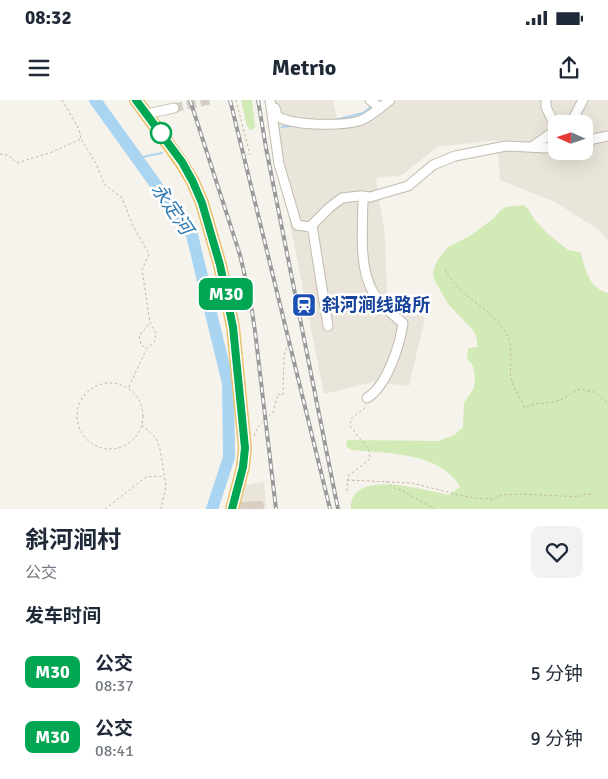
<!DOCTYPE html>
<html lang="zh">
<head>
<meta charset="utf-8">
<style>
  :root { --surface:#fff; --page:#f2f2f3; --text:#1f2937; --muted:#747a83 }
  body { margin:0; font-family:Signika,"Noto Sans SC",sans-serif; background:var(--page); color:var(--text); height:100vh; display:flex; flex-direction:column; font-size:19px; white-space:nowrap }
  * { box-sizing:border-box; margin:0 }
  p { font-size:16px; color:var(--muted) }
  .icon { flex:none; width:28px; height:28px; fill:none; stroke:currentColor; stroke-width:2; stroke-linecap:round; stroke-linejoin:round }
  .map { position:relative; height:409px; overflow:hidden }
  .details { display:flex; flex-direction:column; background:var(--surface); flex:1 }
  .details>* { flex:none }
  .badge { padding:0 10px; border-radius:8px; font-size:18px; line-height:32px }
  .needle { width:32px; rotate:273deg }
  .tools { position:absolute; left:548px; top:15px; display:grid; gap:10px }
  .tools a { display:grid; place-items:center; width:45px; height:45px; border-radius:10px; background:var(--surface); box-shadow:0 5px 20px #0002; font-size:25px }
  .map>.badge { position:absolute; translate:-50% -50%; box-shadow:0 0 0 2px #fff }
  h2 { padding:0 25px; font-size:19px; line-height:45px }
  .round { display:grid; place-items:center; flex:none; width:52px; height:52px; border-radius:10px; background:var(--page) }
  .overview { display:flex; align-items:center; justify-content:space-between; height:85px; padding:0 25px }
  h1 { font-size:24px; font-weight:700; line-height:38px }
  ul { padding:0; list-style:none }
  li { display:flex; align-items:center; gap:15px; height:65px; padding:0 25px }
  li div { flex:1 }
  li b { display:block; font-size:19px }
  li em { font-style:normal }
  li .badge { min-width:55px; font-weight:700; text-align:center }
  .status { display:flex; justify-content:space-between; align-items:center; height:35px; padding:0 25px; background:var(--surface); direction:ltr }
  .status svg { height:14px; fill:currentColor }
  header { display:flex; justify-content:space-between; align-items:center; height:65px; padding:0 25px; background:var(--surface); font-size:22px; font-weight:700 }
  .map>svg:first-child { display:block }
  .residential { fill:#eae5da; fill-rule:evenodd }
  .green { fill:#d2eab5 }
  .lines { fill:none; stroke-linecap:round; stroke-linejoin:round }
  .stream { stroke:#a9d4f2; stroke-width:2 }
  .river { stroke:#a9d4f2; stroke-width:12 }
  .building { fill:#d8cfc1 }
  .minor-tunnel { stroke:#d4d0c8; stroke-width:9; stroke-dasharray:9 4.5; stroke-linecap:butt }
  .minor-casing { stroke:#c2bbae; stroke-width:11 }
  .major-casing { stroke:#e6c16a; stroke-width:14 }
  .path { stroke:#c4b79f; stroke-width:1; stroke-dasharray:2.5 2.5; stroke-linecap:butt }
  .minor { stroke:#fff; stroke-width:9 }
  .major { stroke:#ffe39c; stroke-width:11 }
  .rail-casing { stroke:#9a9a9a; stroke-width:4 }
  .rail { stroke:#fff; stroke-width:2; stroke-dasharray:5.5; stroke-linecap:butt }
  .line-casing { stroke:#fff; stroke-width:11 }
  .line { stroke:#00a651; stroke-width:8 }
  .stop-dot { fill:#fff; stroke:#00a651; stroke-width:2.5 }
  .labels { text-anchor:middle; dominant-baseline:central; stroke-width:5; stroke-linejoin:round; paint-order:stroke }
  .transit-label { font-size:18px; font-weight:bold; fill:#164399; stroke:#fff; text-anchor:start }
  .water-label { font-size:19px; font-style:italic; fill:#2e7ab2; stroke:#fff }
</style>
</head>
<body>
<div class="status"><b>08:32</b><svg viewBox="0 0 49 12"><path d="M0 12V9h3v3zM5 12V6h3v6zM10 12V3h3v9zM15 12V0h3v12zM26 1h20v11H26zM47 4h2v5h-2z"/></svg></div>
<header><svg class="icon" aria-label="menu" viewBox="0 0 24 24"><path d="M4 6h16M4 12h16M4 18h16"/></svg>Metrio<svg class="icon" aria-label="share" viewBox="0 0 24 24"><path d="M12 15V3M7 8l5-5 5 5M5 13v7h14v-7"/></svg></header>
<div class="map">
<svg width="608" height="409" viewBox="0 0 608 409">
  <rect width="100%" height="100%" fill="#f6f3ec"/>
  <g class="residential">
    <path d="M 268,0 L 333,0 L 337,18 L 370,19 L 399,0 L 608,0 L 608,141 L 599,130 L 555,102 L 500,80 L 497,40 L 437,47 L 402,75 L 376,78 L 385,136 L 387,195 L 425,218 L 409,286 L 373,282 L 324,294 L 273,39 ZM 556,24 L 584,24 L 584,51 L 556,51 Z"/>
    <path d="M 264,382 L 266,409 L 236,409 L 243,386 Z"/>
  </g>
  <g class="green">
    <path d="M 241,0 L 252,0 L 255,28 L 250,30 L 247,26 Z"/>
    <path d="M 524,105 L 528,109 L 534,119 L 548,134 L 568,150 L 580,152 C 586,169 588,188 608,193 L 608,409 L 351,409 C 349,367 427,391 449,395 L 460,387 C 441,352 385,353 351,350 L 346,346 L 347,340 L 438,341 L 454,335 L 463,327 L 464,303 L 474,288 L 475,277 L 473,266 L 467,258 L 468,248 L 477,247 L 477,239 L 473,230 L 448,204 L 434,179 L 433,172 L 437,161 L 448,147 L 470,136 L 494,118 L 501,110 L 506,107 Z"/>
  </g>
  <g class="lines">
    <g class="stream">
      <path d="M 335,20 L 363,13 L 372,6"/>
      <path d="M 282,27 L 293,26"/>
      <path d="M 137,58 L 162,53"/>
    </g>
    <path class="river" d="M 95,0 L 192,135 L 228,283 L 229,357 L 212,409"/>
  </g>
  <path class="building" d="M 263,401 L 264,409 L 240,409 L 241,402 Z"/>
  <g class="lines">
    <path class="minor-tunnel" d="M 174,8 L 210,0"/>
    <defs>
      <g id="minor">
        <path d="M 270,0 L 279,64 L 297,125 L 310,127 L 330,107 L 342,98 L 360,96 L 370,97 L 408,86 L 433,65 L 455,56 L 506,46 L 546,48 L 556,46"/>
        <path d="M 370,0 L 380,8 L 390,0"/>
        <path d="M 546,0 L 546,7 L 556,28"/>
        <path d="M 275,8 L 277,16 C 292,26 341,26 359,21 C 366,19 373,13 380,8"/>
        <path d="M 147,14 L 174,8"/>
        <path d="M 565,24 L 573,19 L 583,0"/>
        <path d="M 584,41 L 608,36"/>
        <path d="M 532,47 L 556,30"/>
        <path d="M 363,96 C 363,125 358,167 373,192 C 380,205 392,214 403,223 C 400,245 387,286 367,298"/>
        <path d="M 312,125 L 328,226"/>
      </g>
      <path id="major" d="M 136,0 L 181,62 L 193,82 L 202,103 L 220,165 L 233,227 L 245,348 L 243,367 L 232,409"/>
    </defs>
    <use href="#minor" class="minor-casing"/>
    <use href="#major" class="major-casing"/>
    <g class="path">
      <path d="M 62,0 L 79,29 L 81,39 L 96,63 L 104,84 L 122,98 L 133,126 L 149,154 L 142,170 L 150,223 L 156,233 L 155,241 L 146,249 L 141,244 L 139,236 L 150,223"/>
      <path d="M 236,0 L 250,55"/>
      <path d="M 0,54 L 8,55 L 17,63 L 52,52 L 81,39"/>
      <path d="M 445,169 C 458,197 491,207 506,233 C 514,247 509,262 511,276 C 512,287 520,297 525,308 C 534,302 542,304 553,302 C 563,300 570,295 578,289 L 594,292 L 608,303"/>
      <circle cx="110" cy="316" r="33"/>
      <path d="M 129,287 L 146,250"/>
      <path d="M 142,325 L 156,338 L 160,349 L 166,386 L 161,409"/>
      <path d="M 254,336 L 258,327 L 273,312 L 278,294 L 283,295 L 284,255 L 289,242"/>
      <path d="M 347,380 L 412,383 L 459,395 L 475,398 L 492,399 L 503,395 L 525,394 L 578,397 L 585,394 L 595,394"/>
      <path d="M 386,381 L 396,389 L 402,390 L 408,394 L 435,409"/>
      <path d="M 347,391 L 348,376 L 370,359 L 369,350 L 350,326 L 351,319 L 367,306"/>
      <path d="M 105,409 L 146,377 L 158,376 L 163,377"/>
    </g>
    <use href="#minor" class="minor"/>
    <use href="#major" class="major"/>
    <defs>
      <g id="rail">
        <path d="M 190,0 L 240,155 L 250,198 L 255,231 L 276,409"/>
        <path d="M 230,0 L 330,409"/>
        <path d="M 258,0 L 266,48 L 338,409"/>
      </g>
    </defs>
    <use href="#rail" class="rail-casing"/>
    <use href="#rail" class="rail"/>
  </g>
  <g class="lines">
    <defs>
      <path id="line" d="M 136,0 L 182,62 L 193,82 L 202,103 L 220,165 L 233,227 L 245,348 L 243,367 L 232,409"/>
    </defs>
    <use href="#line" class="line-casing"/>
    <use href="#line" class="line"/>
  </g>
  <defs>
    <symbol id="station-square" viewBox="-11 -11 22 22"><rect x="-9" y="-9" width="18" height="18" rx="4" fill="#1a4fb4" stroke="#fff"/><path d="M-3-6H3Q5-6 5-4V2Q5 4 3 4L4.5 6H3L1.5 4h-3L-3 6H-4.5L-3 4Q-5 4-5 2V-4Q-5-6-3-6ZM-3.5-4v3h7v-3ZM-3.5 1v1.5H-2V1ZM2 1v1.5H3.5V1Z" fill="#fff"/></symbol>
  </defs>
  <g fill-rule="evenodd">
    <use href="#station-square" x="290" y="191" width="28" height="28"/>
  </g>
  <circle class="stop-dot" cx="161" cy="33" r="10"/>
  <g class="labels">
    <g class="transit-label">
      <text x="322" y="205">斜河涧线路所</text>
    </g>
    <g class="water-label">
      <text transform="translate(172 109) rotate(56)">永定河</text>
    </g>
  </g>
</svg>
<div class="tools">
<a><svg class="needle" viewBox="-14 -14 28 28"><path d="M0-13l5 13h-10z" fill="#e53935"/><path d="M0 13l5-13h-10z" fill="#747a83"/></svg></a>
</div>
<b class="badge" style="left:226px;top:194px;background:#00a651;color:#fff">M30</b>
</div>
<section class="details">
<div class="overview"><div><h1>斜河涧村</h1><p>公交</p></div><a class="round"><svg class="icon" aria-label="heart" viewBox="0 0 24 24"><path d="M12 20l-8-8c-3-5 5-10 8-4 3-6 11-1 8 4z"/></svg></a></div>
<h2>发车时间</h2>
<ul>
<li><span class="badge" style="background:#00a651;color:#fff">M30</span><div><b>公交</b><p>08:37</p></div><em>5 分钟</em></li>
<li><span class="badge" style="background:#00a651;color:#fff">M30</span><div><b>公交</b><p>08:41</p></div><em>9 分钟</em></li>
</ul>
</section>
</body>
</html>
